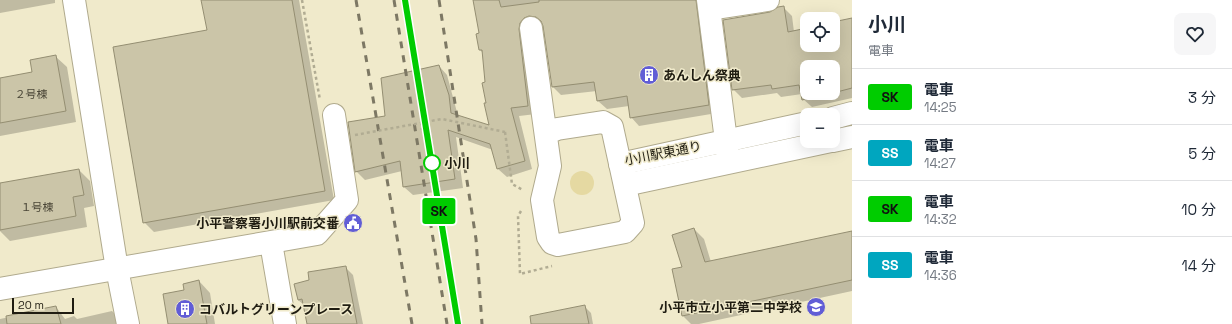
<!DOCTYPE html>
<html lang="ja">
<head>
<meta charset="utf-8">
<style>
  :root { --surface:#fff; --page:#f6f6f7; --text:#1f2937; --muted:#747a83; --line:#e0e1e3 }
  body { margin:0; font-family:"Space Grotesk","Noto Sans JP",sans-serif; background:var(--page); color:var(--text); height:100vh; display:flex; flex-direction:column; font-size:15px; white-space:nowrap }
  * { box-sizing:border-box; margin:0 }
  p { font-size:13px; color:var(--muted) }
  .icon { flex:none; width:22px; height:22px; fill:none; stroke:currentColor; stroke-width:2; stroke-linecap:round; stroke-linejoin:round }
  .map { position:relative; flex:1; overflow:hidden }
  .side { display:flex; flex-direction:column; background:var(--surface); width:380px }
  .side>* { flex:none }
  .badge { padding:0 8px; border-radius:3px; font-size:14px; line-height:26px }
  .fabs { position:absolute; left:800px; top:12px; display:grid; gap:8px }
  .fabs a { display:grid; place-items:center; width:40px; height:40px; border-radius:8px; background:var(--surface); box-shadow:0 4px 16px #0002; font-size:20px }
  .scale { position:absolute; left:12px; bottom:10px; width:62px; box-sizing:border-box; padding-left:4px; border:2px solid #1f1c11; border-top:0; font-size:11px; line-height:14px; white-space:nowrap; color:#1f1c11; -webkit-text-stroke:3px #f0eacb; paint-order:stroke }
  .map>.badge { position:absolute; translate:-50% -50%; box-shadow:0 0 0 2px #fff }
  .round { display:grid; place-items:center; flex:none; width:42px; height:42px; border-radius:8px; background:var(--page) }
  .head { display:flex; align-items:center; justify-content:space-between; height:68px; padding:0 16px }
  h1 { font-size:19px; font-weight:700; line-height:30px }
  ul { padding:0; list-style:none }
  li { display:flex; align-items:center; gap:12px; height:56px; padding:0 16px; border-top:1px solid var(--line) }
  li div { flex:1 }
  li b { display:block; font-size:15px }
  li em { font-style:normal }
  li .badge { min-width:44px; font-weight:700; text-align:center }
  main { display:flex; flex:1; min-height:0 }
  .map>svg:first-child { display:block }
  .green { fill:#e5d9a2 }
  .shadow { fill:#0003; fill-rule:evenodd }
  .building { fill:#cbc5a8; stroke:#948e72 }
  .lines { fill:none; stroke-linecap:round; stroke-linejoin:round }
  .minor-casing { stroke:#b0aa8d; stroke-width:24 }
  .major-casing { stroke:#b0aa8d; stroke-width:24 }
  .path { stroke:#b1ac93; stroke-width:2.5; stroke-dasharray:3 3; stroke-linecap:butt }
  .minor { stroke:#fff; stroke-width:22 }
  .major { stroke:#fff; stroke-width:22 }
  .rail { stroke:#7d7864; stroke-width:3; stroke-dasharray:7 7; stroke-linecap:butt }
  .path-bridge { stroke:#b1ac93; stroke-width:2.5; stroke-dasharray:3 3; stroke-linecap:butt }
  .line-casing { stroke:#fff; stroke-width:9 }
  .line { stroke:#0c0; stroke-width:6 }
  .stop-dot { fill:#fff; stroke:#0c0; stroke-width:2 }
  .labels { text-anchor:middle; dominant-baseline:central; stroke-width:3; stroke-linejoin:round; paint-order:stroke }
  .number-label { font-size:11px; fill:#4a4637 }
  .poi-label { font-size:13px; font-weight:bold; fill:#1f1c11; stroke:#f0eacb; text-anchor:start }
  .street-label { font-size:13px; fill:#1f1c11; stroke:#f0eacb }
  .stop-label { font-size:13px; font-weight:bold; fill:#1f1c11; stroke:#f0eacb; text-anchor:start }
</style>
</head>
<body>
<main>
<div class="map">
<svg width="852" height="324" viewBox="0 0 852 324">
  <rect width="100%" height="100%" fill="#f0eacb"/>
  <circle class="green" cx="582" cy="183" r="12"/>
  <g class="shadow">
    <path d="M 0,0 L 55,0 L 55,3 L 0,13 Z"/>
    <path d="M 203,0 L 299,0 L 334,200 L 154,232 L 144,222 L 208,31 Z"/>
    <path d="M 474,0 L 699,0 L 717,113 L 639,126 L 631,117 L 629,106 L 607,109 L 598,101 L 597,91 L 561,95 L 553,87 L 544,24 L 538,24 L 536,114 L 519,116 L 532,169 L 507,177 L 498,169 L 493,150 L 456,137 L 463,188 L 413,195 L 404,187 L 402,171 L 365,180 L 356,171 L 386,116 L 439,66 L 447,75 L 458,116 L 490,126 L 484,54 L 480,50 L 480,34 Z"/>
    <path d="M 783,7 L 792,16 L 794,32 L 807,29 L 807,45 L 833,45 L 833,23 L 852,19 L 852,98 L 812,107 L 803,99 L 802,94 L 781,97 L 777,93 L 742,98 L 733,89 L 770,13 ZM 807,67 L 833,67 L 833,93 L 807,93 Z"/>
    <path d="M 55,56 L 67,67 L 76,122 L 0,136 L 0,79 L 33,72 Z"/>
    <path d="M 79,170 L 90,181 L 94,206 L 84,208 L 87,227 L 10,241 L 0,231 L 0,184 Z"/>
    <path d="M 694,229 L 704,239 L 711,262 L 852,232 L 852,291 L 699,324 L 691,324 L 683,316 L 683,268 Z"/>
    <path d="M 345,267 L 353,275 L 363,324 L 308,324 L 304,305 L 298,300 L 310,281 Z"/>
    <path d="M 199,281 L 210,293 L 215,324 L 169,324 L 185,290 Z"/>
    <path d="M 56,307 L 65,319 L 74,316 L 77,319 L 112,311 L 121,320 L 122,324 L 0,324 L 0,319 Z"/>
    <path d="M 585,307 L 591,313 L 593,324 L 539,324 Z"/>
  </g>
  <g class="building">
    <path d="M 201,0 L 292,0 L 325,191 L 143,223 L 113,47 L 207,30 Z"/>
    <path d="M 473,0 L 499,0 L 501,7 L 539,2 L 539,0 L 696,0 L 709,105 L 630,118 L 627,96 L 597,101 L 594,82 L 552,87 L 543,26 L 541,21 L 536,17 L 529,16 L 524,18 L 520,23 L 519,29 L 528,106 L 511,108 L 525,161 L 497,169 L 490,144 L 448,130 L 455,179 L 403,187 L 400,161 L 355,172 L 348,122 L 385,116 L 381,78 L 439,65 L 449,95 L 451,113 L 489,125 L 484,103 L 486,103 L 482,83 L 485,82 L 482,50 L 479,50 L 476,34 L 479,33 Z"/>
    <path d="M 784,6 L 788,32 L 807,28 L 807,45 L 833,45 L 833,22 L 852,18 L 852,88 L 833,93 L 833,67 L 807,67 L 807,93 L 831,93 L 802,100 L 799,85 L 772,89 L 771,85 L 732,90 L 723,20 L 770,12 L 778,7 Z"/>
    <path d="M 56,55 L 66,111 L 0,123 L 0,78 L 32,72 L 30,60 Z"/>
    <path d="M 79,169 L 84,195 L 73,197 L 76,216 L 0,230 L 0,183 Z"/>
    <path d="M 694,228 L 705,262 L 852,231 L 852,280 L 682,316 L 672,269 L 682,267 L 672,235 Z"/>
    <path d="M 346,266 L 357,324 L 307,324 L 302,299 L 298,300 L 294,284 L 309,280 L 308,272 Z"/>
    <path d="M 199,280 L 207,324 L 168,324 L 163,294 L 184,290 L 183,284 Z"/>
    <path d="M 585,305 L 589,324 L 531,324 L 530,316 Z"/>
    <path d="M 56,306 L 61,324 L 7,324 L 6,316 Z"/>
  </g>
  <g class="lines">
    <defs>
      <g id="minor">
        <path d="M 74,0 L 117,269 L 128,324"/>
        <path d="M 708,0 L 728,156"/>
        <path d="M 710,9 L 768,0"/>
        <path d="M 531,28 L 550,166 L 542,200 L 548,237 L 552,243 L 558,245 L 625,232 L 633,223 L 612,127 L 603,122 L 557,129 L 547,133"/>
        <path d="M 833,118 L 852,113"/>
        <path d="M 833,141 L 852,137"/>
        <path d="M 620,164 L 807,123"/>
        <path d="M 625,185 L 831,141"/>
        <path d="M 0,289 L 317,234 L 347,200 L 334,115"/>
      </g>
      <path id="major" d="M 271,243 L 285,324"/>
    </defs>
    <use href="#minor" class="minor-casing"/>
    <use href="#major" class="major-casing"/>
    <g class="path">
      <path d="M 302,0 L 320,100"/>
      <path d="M 421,122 L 422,130"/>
      <path d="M 505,132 L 512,184 L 523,190"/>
      <path d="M 521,211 L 518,216 L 520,274 L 552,266"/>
    </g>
    <use href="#minor" class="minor"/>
    <use href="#major" class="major"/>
    <g class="rail">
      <path d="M 356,0 L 412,324"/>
      <path d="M 394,0 L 447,324"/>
      <path d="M 405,0 L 458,324"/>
      <path d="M 439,0 L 476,239 L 482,324"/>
    </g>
    <path class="path-bridge" d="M 355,135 L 442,119 L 505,132"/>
  </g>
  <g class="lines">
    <defs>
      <path id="line" d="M 405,0 L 458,324"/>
    </defs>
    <use href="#line" class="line-casing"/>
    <use href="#line" class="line"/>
  </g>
  <defs>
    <symbol id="building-disc" viewBox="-11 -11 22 22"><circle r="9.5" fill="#615dd6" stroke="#f0eacb"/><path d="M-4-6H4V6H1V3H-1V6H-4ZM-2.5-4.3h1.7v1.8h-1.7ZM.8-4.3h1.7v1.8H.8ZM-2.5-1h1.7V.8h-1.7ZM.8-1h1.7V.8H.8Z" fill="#fff"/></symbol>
    <symbol id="civic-disc" viewBox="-11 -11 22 22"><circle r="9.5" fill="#615dd6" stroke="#f0eacb"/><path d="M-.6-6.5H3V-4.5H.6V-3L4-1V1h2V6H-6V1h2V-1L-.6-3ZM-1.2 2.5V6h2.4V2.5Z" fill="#fff"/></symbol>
    <symbol id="school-disc" viewBox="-11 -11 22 22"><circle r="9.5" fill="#615dd6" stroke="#f0eacb"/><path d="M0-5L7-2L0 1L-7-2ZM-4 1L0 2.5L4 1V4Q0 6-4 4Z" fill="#fff"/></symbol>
  </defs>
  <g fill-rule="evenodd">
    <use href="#building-disc" x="638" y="64" width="22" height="22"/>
    <use href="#civic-disc" x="342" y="212" width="22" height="22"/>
    <use href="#school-disc" x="805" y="296" width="22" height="22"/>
    <use href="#building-disc" x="174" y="298" width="22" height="22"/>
  </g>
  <circle class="stop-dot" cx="432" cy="163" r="8"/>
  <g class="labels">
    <g class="number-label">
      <text x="31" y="94">２号棟</text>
      <text x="37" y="207">１号棟</text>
    </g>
    <g class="poi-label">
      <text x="663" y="75">あんしん祭典</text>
      <text x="339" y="223" text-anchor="end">小平警察署小川駅前交番</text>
      <text x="802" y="307" text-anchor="end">小平市立小平第二中学校</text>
      <text x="199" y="309">コバルトグリーンプレース</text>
    </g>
    <g class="street-label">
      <text transform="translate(663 153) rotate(-11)">小川駅東通り</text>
    </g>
    <g class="stop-label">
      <text x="444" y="163">小川</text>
    </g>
  </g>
</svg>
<div class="fabs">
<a><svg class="icon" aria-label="locate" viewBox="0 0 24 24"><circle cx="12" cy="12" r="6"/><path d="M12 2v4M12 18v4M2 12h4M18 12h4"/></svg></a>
<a>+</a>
<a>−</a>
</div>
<div class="scale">20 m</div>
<b class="badge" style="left:439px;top:211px;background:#0c0;color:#111">SK</b>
</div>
<section class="side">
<div class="head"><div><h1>小川</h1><p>電車</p></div><a class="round"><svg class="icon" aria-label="heart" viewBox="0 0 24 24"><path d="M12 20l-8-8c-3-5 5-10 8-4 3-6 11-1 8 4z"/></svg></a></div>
<ul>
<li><span class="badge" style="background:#0c0;color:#111">SK</span><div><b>電車</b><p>14:25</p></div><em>3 分</em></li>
<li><span class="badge" style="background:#00a6bf;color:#fff">SS</span><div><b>電車</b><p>14:27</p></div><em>5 分</em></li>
<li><span class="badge" style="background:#0c0;color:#111">SK</span><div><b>電車</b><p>14:32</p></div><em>10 分</em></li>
<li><span class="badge" style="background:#00a6bf;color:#fff">SS</span><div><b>電車</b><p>14:36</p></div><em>14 分</em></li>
</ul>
</section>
</main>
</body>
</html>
